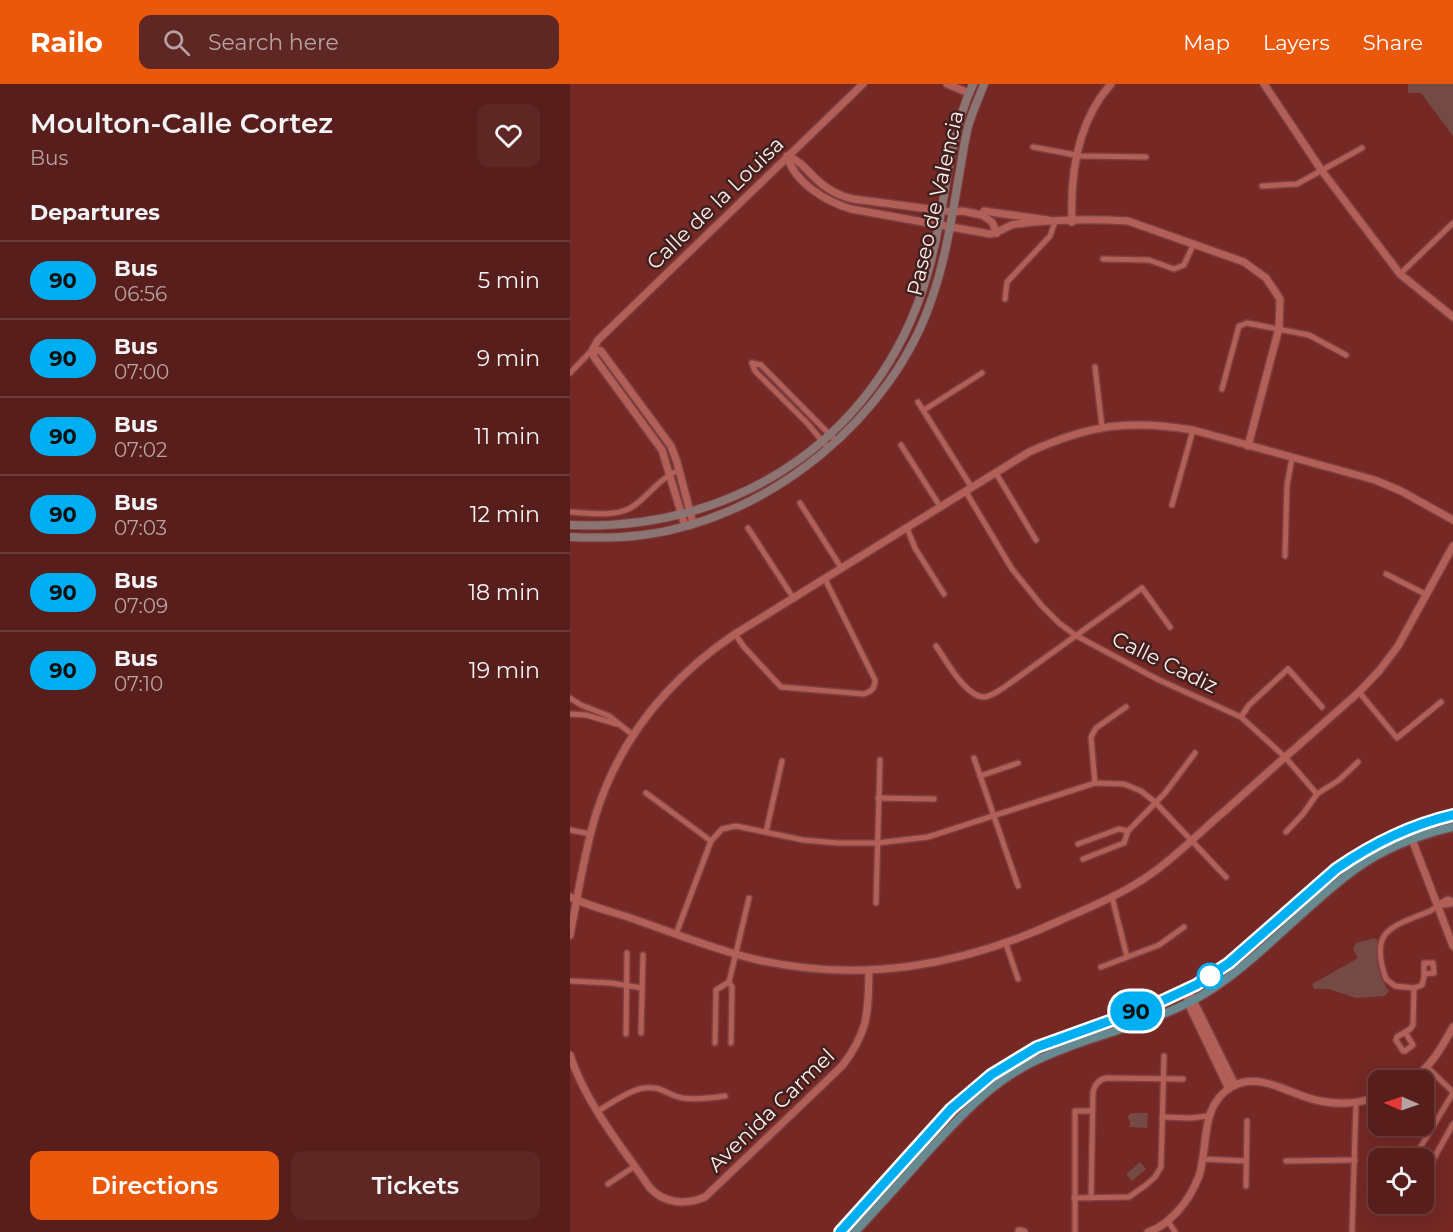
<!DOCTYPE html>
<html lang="en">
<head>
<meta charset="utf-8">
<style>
  :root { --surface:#581e1b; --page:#5e2724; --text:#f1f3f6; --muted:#b7a2a3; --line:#6d3c3a; --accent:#ea580c }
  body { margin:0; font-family:Montserrat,sans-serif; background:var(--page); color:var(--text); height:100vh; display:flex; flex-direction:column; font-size:22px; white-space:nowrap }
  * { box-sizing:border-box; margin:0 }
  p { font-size:20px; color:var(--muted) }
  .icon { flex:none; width:33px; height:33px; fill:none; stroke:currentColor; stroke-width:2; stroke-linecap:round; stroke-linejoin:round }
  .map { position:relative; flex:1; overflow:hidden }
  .panel { display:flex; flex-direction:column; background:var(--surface); width:570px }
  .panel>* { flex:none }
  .badge { padding:0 12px; border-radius:20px; font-size:21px; line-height:39px }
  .needle { width:39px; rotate:272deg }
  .controls { position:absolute; left:798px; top:986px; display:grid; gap:12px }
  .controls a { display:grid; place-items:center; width:66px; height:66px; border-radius:12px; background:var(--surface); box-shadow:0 6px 24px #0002,0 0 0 2px var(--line); font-size:30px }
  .map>.badge { position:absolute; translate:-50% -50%; box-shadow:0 0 0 3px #fff }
  h2 { padding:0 30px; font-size:22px; line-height:54px }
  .round { display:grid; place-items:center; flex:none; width:63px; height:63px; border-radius:12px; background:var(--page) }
  .summary { display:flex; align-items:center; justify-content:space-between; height:102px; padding:0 30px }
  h1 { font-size:28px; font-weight:600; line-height:45px }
  .button { display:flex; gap:12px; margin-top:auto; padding:12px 30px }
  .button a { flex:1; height:69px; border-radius:12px; background:var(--accent); color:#fff; font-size:24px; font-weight:600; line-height:69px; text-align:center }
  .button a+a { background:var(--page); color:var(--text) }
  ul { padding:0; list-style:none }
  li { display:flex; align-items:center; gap:18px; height:78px; padding:0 30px; border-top:2px solid var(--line) }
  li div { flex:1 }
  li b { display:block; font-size:22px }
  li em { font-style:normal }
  li .badge { min-width:66px; font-weight:700; text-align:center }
  header { display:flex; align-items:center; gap:36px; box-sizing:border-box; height:84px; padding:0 30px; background:var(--accent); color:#fff }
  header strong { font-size:28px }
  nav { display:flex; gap:33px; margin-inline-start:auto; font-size:21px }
  .search { width:420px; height:54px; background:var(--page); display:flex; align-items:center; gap:15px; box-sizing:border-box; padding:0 21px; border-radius:12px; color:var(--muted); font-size:22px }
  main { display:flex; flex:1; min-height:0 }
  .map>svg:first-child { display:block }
  .green { fill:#754a45 }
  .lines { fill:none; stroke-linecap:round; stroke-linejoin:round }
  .minor-casing { stroke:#7d3f40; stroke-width:8 }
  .tertiary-casing { stroke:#7d3f40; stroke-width:10 }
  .secondary-casing { stroke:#7d3f40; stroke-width:10 }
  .primary-casing { stroke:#7d3f40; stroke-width:11 }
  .minor { stroke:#b25f57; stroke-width:5 }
  .tertiary { stroke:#b25f57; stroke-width:7 }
  .secondary { stroke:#8c7473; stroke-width:8 }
  .primary { stroke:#668a8f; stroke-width:8 }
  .line-casing { stroke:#fff; stroke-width:14 }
  .line { stroke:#00aff2; stroke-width:9 }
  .stop-dot { fill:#fff; stroke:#00aff2; stroke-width:3 }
  .labels { text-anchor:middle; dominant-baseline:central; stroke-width:5; stroke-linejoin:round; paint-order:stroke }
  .street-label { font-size:21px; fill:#f8eeed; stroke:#43201d }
</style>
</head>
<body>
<header>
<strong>Railo</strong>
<div class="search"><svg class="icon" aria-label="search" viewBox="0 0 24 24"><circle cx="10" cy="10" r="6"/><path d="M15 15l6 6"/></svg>Search here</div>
<nav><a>Map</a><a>Layers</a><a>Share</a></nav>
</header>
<main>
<section class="panel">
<div class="summary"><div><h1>Moulton-Calle Cortez</h1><p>Bus</p></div><a class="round"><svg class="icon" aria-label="heart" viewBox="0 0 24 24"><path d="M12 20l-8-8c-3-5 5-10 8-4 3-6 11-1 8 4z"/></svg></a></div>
<h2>Departures</h2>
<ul>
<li><span class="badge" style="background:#00aff2;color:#111">90</span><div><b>Bus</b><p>06:56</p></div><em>5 min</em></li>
<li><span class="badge" style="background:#00aff2;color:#111">90</span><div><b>Bus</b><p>07:00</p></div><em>9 min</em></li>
<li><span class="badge" style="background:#00aff2;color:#111">90</span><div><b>Bus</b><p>07:02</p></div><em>11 min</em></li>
<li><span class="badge" style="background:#00aff2;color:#111">90</span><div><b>Bus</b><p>07:03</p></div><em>12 min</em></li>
<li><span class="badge" style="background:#00aff2;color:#111">90</span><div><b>Bus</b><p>07:09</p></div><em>18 min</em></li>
<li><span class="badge" style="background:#00aff2;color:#111">90</span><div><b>Bus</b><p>07:10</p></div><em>19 min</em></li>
</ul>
<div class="button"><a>Directions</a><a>Tickets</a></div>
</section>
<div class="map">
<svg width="883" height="1148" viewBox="0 0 883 1148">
  <rect width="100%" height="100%" fill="#752824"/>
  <g class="green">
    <path d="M 838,0 L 883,0 L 883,52 L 851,9 L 838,9 Z"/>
    <path d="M 804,854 L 808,856 C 806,876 807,891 819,907 L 815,912 L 786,914 L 758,905 L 744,905 L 742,900 L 788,874 L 783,865 L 786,859 Z"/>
    <path d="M 560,1029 L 578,1029 L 577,1044 L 560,1043 L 560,1036 L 558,1035 L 558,1031 L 560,1031 Z"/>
    <path d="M 570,1078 L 576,1085 L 562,1097 L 556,1090 Z"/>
  </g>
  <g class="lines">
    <defs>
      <g id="minor">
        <path d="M 463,63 L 511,72 L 576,73"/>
        <path d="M 692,102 L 727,100 L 792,64"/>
        <path d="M 533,175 L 579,176 L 604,185 L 614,181 L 624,159"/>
        <path d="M 830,190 L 883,139"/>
        <path d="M 435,215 L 437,198 L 480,152 L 485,138"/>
        <path d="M 182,279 L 191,281 L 266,357"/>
        <path d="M 182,279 L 185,287 L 238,340 L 258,364"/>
        <path d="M 525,283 L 532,343"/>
        <path d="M 0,289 L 23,265"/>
        <path d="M 652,305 L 669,242 L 677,239 L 739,251 L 776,271"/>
        <path d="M 348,318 L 402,404"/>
        <path d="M 354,326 L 412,289"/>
        <path d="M 331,361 L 371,424"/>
        <path d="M 426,389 L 466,456"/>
        <path d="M 396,408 L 442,485 L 472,522 L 489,539 L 505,551 L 587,595 L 671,633 L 715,673 L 747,710"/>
        <path d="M 230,419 L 272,485"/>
        <path d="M 602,421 L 623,346"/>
        <path d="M 0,428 C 19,429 49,434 65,421 C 81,409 90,394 109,386"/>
        <path d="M 178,444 L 224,515"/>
        <path d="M 337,444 L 345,464 L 374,510"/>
        <path d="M 715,472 L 717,401 L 722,374"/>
        <path d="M 816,490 L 857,511"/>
        <path d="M 165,550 L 174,563 L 211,603 L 294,610 C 302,607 305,604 305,596 L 255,495"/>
        <path d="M 366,562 C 376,576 396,614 415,613 C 422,612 430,606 436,602 L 572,504 L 600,543"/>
        <path d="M 789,608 L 827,654 L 871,618"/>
        <path d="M 0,614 L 11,621 L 39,632 L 63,651"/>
        <path d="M 0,630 L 16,631 L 47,640"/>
        <path d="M 671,633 L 679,621 L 718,585 L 752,623"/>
        <path d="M 404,674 L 448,802"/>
        <path d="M 410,692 L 448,679"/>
        <path d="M 525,699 L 521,653 L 526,644 L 556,623"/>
        <path d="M 76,709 L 141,757"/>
        <path d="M 308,714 L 364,715"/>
        <path d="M 0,746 L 21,750"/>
        <path d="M 196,748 L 212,677"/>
        <path d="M 716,748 L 733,730 L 747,710 L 769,696 L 788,678"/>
        <path d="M 508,760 L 549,745 L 558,747"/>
        <path d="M 513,775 L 554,759 L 558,747 L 595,709 L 625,669"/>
        <path d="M 542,813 L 557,873"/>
        <path d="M 306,819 L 310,676"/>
        <path d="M 867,822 L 881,820 L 883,817"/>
        <path d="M 106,850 L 141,757 L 152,745 L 166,742 L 233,756 L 268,759 L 307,759 L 358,753 L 525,699 L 554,700 L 571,707 L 585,718 L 656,793"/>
        <path d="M 436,860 L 448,895"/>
        <path d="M 531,883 L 589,861 L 614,843"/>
        <path d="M 0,897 L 41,899 L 72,904"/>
        <path d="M 159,898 L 179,814"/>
        <path d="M 159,898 L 162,903 L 161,959"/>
        <path d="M 844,904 L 825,902 L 816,895 C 799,847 820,843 858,828 C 866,825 870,818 878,815 L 883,817"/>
        <path d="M 835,948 L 843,961 L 835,967 L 833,967 L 826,956 L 827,953 L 840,945 L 843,941 L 844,904 L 852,901 L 854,893 L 854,879 L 863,879 L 864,889 L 854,890"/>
        <path d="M 71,949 L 73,871"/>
        <path d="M 56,950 L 57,869"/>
        <path d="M 145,959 L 146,906 L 159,898"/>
        <path d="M 857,983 L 883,1008"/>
        <path d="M 28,1027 C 40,1020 55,1009 69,1005 C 92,1000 95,1011 113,1014 C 127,1016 141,1014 155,1012"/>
        <path d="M 592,1033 L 621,1034 L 638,1032"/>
        <path d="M 844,1074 L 883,1009"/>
        <path d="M 632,1075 L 676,1077"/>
        <path d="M 716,1077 L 785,1076"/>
        <path d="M 854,1089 L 858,1085 L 883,1040"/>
        <path d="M 38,1100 L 65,1082"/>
        <path d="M 676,1102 L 677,1037"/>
        <path d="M 504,1114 L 559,1113 L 576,1101 L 585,1093 L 591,1083 L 594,972"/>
        <path d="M 521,1114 L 523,1008 C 525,1000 529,995 537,994 L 613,995"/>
        <path d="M 598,1137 L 605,1148"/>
        <path d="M 505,1148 L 505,1027 L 522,1027"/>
        <path d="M 782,1148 L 786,1018"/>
      </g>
      <g id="tertiary">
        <path d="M 377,0 L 399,9"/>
        <path d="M 694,0 L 752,87 L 830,190 L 883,233"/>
        <path d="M 217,72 C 225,99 255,117 281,125 L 420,150 C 430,149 437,141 446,140 C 481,136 524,135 558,137 L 674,178 L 696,194 L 710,215 L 709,244 L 678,362"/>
        <path d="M 217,72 C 229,76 235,84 244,93 C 255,104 268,112 283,115 L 383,128 L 392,127 L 412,131 L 414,127 L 420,128 L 478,136"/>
        <path d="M 412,131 L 422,138 L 427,149"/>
        <path d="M 502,138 C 500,89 507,38 541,0"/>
        <path d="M 23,265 L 28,256 L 293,0"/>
        <path d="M 23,265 L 31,267 L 101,362 L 107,378 L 123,439"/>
        <path d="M 23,265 L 24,273 L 92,366 L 115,442"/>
        <path d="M 838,745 L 883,862"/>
        <path d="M 0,813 C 22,824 49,829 72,838 C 109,851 146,866 184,875 C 291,900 391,882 489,837 C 520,823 553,810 581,790 C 608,771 632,746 657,725 C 701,685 745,647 789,608 L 809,587 L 828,562 L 883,462"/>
        <path d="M 0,851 C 8,811 14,769 26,730 C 50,654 100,594 165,550 L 459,368 C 519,341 558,335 623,346 L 805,396 L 831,407 L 883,436"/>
        <path d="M 617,907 L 618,919 L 659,1005"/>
        <path d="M 621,912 L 665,1001"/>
        <path d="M 0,971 C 16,1020 52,1063 80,1104 C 95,1120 116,1121 135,1113 L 272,982 C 299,947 298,929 299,886"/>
        <path d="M 841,996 C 861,983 872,963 883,943"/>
        <path d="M 449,1147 L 454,1148"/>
        <path d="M 578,1148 C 591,1144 599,1136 608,1127 C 617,1117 624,1105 629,1092 C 639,1061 629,1021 663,1002 C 692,987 721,1012 750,1017 C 769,1021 790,1019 808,1013"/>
      </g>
      <g id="secondary">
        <path d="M 0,441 C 172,449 319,346 361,177 C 376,118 378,55 403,0"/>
        <path d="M 0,453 C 24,454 49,454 73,451 C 199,435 324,333 363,211 C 376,173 382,132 389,92 C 392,75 394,59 398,43 C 402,28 409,14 414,0"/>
      </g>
      <g id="primary">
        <path d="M 270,1148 L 381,1025 L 421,991 L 467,963 L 581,922 L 626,901 L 659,879 L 767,785 C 802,760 840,741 883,731"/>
        <path d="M 285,1148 C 308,1123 330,1099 352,1074 C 385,1038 417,1001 461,979 C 520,949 590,941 645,903 C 695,869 735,822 784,786 C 813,765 848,751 883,743"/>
      </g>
    </defs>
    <use href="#minor" class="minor-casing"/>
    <use href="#tertiary" class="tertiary-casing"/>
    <use href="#secondary" class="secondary-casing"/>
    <use href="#primary" class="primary-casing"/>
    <use href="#minor" class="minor"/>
    <use href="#tertiary" class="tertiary"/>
    <use href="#secondary" class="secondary"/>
    <use href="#primary" class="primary"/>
  </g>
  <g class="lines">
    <defs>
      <path id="line" d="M 270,1148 L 381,1025 L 421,991 L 467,963 L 581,922 L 626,901 L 659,879 L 766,785 C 802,760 840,741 883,731"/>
    </defs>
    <use href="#line" class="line-casing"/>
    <use href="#line" class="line"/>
  </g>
  <circle class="stop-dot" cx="640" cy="892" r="12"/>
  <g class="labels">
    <g class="street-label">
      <text transform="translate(145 119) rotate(-44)">Calle de la Louisa</text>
      <text transform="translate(365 119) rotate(-77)">Paseo de Valencia</text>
      <text transform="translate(595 578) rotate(26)">Calle Cadiz</text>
      <text transform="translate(201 1026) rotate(-44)">Avenida Carmel</text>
    </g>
  </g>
</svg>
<div class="controls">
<a><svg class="needle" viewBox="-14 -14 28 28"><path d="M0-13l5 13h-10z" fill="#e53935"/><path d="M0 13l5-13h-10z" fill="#b7a2a3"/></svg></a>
<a><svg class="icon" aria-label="locate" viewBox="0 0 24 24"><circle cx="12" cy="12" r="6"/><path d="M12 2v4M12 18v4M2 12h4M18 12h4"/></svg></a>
</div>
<b class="badge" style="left:566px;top:927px;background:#00aff2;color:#111">90</b>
</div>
</main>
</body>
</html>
